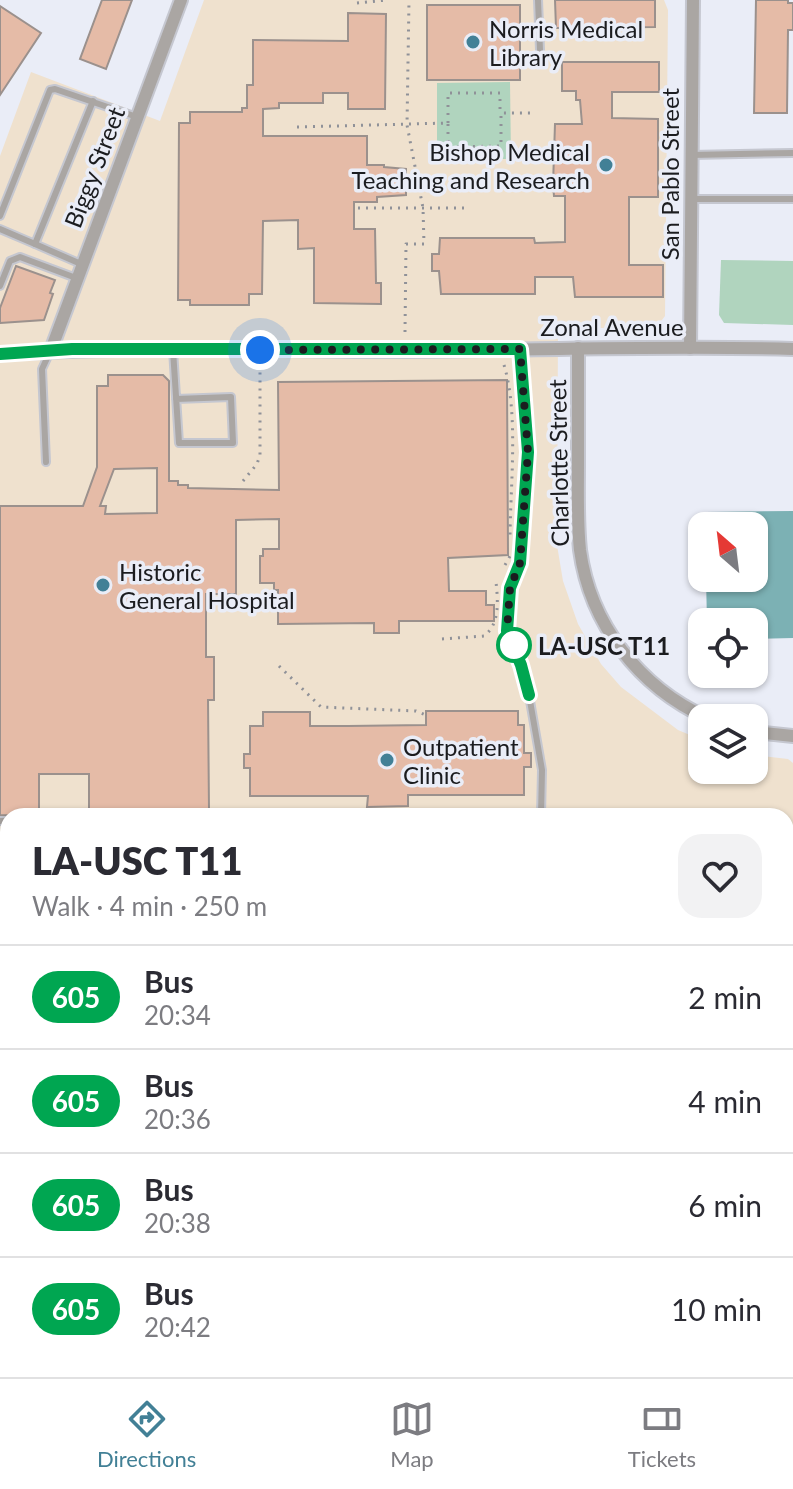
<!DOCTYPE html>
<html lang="en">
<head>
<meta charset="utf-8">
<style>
  :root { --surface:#fff; --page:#f2f2f3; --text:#2b2b33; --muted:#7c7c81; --line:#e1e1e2; --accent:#428096 }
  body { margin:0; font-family:Lato,sans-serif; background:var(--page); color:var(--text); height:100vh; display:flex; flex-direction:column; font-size:30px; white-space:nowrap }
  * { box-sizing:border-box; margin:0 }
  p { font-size:26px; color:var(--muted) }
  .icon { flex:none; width:44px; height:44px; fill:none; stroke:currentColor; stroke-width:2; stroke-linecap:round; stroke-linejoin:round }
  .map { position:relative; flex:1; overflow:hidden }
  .drawer { position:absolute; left:0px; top:808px; width:794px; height:570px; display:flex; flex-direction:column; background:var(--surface); border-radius:24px 24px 0 0; box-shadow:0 2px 6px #0004 }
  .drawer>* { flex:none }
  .badge { padding:0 16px; border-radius:26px; font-size:28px; line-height:52px }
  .needle { width:52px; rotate:332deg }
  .buttons { position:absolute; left:688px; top:512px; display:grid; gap:16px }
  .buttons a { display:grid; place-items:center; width:80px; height:80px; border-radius:16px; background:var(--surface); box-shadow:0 2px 6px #0004; font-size:40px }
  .you { position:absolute; width:40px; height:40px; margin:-20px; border:6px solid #fff; border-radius:50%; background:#1a73e8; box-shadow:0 0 0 12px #1a73e833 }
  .map>.badge { position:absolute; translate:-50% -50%; box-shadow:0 0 0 4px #fff }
  .round { display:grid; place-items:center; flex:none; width:84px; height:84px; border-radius:24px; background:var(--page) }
  .summary { display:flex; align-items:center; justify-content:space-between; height:136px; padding:0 32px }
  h1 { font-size:38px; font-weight:800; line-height:60px }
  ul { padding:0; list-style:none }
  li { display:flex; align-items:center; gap:24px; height:104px; padding:0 32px; border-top:2px solid var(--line) }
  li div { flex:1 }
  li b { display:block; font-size:30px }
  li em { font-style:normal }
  li .badge { min-width:88px; font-weight:700; text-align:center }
  .tab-bar { display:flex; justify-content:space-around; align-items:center; height:112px; border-top:2px solid var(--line); background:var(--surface); font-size:22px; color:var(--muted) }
  .tab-bar a { display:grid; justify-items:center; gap:4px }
  .tab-bar .selected { color:var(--accent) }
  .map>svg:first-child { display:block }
  .education { fill:#efe1ce }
  .green { fill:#b0d4be }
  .water { fill:#7cb1b4 }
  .building { fill:#e5bba7; stroke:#9b918d; stroke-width:2; fill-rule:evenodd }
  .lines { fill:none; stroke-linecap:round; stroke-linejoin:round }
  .service-casing { stroke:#c5c7d0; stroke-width:10 }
  .minor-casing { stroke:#c5c7d0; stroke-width:16 }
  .primary-casing { stroke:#c5c7d0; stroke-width:22 }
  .path { stroke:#8f9198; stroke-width:3; stroke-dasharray:2 6; stroke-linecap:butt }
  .service { stroke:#aaa6a3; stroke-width:6 }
  .minor { stroke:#aaa6a3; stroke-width:12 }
  .primary { stroke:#736b67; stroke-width:18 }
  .line-casing { stroke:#fff; stroke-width:18 }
  .line { stroke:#00a651; stroke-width:12 }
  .walk { stroke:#1b1c1f; stroke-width:8; stroke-dasharray:0 14.4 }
  .poi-dot { fill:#428096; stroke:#eaedf7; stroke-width:3 }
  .stop-dot { fill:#fff; stroke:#00a651; stroke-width:4 }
  .labels { text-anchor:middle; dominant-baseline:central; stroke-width:7; stroke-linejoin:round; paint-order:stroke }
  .poi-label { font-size:24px; fill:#1b1c1f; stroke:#eaedf7; text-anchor:start }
  .street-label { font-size:24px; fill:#1b1c1f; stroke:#eaedf7 }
  .stop-label { font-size:24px; font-weight:bold; fill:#1b1c1f; stroke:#eaedf7; text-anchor:start }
</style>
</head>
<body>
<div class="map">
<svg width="793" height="1377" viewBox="0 0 793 1377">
  <rect width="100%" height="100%" fill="#eaedf7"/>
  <g class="education">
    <path d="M 204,0 L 664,0 L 668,10 L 665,316 L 659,324 L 650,328 L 558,328 L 557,545 L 563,581 L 578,624 L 601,664 L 621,687 L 678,730 L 702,740 L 702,770 L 754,770 L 754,755 L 788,759 L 793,763 L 793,1188 L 786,1188 L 786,816 L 8,816 L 8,1185 L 0,1185 L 0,156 L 31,72 L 160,121 Z"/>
    <path d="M 793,1370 L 793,1377 L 576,1377 L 576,1372 Z"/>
  </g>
  <g class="green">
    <path d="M 510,82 L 511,159 L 437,159 L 437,83 Z"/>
    <path d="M 721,260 L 793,261 L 793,325 L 724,323 L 719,315 Z"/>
  </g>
  <path class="water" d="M 793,511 L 793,638 L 754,639 L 754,622 L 707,622 L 706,578 L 754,578 L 754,526 L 706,526 L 706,512 Z"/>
  <g class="building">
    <path d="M 102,0 L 132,0 L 106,69 L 80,59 Z"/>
    <path d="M 555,0 L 655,0 L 655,27 L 556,28 Z"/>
    <path d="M 756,0 L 788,0 L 788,3 L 793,3 L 793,30 L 788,30 L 787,113 L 754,113 Z"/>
    <rect x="427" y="5" width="93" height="75"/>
    <path d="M 0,6 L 41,33 L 0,95 Z"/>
    <path d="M 348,13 L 386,14 L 385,109 L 348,109 L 348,93 L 323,93 L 323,103 L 279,103 L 279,108 L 263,109 L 263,136 L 367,136 L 367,165 L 384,165 L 384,167 L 406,169 L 406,195 L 377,197 L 377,202 L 354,202 L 354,229 L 375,229 L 376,283 L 381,283 L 381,304 L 314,303 L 314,248 L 298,249 L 298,220 L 263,221 L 262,294 L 249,294 L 249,305 L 190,305 L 190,300 L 178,300 L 179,123 L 190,123 L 190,112 L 242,112 L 242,108 L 247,108 L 247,85 L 253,85 L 253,40 L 348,41 Z"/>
    <path d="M 562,62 L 659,62 L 659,92 L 612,92 L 612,118 L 658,119 L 658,197 L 629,197 L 629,265 L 663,265 L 663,297 L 575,297 L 573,277 L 535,277 L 535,294 L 441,294 L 439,271 L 432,271 L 432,254 L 439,254 L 440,238 L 534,238 L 535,243 L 565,242 L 565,196 L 554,196 L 553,185 L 555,124 L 582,124 L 580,100 L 576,100 L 576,91 L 562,91 Z"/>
    <path d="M 16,266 L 55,280 L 50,293 L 53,294 L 44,320 L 0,323 L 0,308 Z"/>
    <path d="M 108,375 L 163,375 L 169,381 L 169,481 L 178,481 L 178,485 L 188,485 L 188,488 L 279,490 L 278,382 L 507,380 L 508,555 L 448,558 L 449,591 L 486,591 L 486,605 L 494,605 L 494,621 L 399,621 L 399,633 L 374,633 L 374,623 L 278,624 L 278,590 L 274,590 L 274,583 L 260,583 L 260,556 L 263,556 L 263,549 L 279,549 L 279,519 L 236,520 L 236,594 L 206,594 L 206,657 L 214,657 L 214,700 L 208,700 L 209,810 L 89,811 L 89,774 L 39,774 L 39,816 L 0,815 L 0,506 L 83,506 L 97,467 L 97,386 L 108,386 ZM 157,468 L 157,513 L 105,514 L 106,506 L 100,506 L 114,469 Z"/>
    <path d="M 426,711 L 518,711 L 518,725 L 524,725 L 524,753 L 531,753 L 531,767 L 524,767 L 524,795 L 408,795 L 408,806 L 367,807 L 368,796 L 250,796 L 250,768 L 244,768 L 244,754 L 250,754 L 250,726 L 263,726 L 263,712 L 310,712 L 310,726 L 348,726 L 426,725 Z"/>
  </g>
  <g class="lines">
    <defs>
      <g id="service">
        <path d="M 538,0 L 540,50"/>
        <path d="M 691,155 L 793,153"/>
        <path d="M 691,199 L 793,199"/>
        <path d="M 0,216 L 50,90 L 55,89 L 137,117"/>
        <path d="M 0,229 L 35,244"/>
        <path d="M 81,264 L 35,244 L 93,101"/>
        <path d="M 0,286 L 10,261 L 20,257 L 76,278"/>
        <path d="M 520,349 L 528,452 L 520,563 L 510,588 L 507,631 L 521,665 L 529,695 L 542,770 L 541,816"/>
        <path d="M 173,350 L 179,443 L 233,443 L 231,397 L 176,399"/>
        <path d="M 46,462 L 42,369 L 49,354"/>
        <path d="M 0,821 L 8,821"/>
        <path d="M 0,875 L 8,875"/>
        <path d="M 786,1363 L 793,1363"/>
        <path d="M 0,1366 L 8,1366"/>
      </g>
      <g id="minor">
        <path d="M 578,348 C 578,387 578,426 578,464 C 578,493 577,522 580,550 C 590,624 639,687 707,718"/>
        <path d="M 690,348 L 693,0"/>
        <path d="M 51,350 L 181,0"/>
        <path d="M 0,354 C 127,347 254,350 381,351 C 519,351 656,345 793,349"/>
        <path d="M 754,732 L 793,736"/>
        <path d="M 81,1370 L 81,1377"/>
        <path d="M 290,1377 L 290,1370"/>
        <path d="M 562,1377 L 562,1370"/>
      </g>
      <g id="primary">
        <path d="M 786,1223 L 793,1223"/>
        <path d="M 0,1226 L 8,1226"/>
      </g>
    </defs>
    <use href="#service" class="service-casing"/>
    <use href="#minor" class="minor-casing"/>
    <use href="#primary" class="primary-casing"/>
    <g class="path">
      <path d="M 357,3 L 387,0"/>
      <path d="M 448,123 L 448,93 L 500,93 L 500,112"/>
      <path d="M 297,127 L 448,123 L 448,147 L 501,146 L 501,113 L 535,113"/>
      <path d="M 358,208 L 466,208"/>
      <path d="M 405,332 L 406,244 L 424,244 L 423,208 L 407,125 L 409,0"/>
      <path d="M 504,365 C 519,414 510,488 510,540"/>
      <path d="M 243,481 L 257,464 L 260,455 L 260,367"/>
      <path d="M 505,565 L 510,556"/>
      <path d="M 442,639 L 484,636 C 500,624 498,601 496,582"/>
      <path d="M 279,666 L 321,707 L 416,711 L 426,715"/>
      <path d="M 0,888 L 8,888"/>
      <path d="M 0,900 L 0,915"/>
      <path d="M 786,901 L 788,907 L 793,906"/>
      <path d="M 0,1099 L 8,1100"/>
    </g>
    <use href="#service" class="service"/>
    <use href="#minor" class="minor"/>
    <use href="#primary" class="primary"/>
  </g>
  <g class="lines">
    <defs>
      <path id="line" d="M 0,354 L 72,349 L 520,349 L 528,452 L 520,563 L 510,588 L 507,631 L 521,665 L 529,695"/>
    </defs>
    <use href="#line" class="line-casing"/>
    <use href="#line" class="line"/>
    <path class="walk" d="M 260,350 L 520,349 L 528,452 L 520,563 L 510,588 L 507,631 L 515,648 L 514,645"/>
  </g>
  <g class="poi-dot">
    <circle cx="473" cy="42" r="8"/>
    <circle cx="606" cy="165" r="8"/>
    <circle cx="103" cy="585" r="8"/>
    <circle cx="387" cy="760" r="8"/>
  </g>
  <circle class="stop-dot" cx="514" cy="645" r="16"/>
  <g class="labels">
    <g class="poi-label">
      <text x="489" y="28">Norris Medical<tspan x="489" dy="28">Library</tspan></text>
      <text x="590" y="151" text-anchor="end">Bishop Medical<tspan x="590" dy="28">Teaching and Research</tspan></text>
      <text x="119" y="571">Historic<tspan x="119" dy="28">General Hospital</tspan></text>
      <text x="403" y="746">Outpatient<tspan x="403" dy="28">Clinic</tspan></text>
    </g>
    <g class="street-label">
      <text transform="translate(94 167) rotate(-69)">Biggy Street</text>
      <text transform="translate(669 174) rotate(-90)">San Pablo Street</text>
      <text x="612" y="326">Zonal Avenue</text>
      <text transform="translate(558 463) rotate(-91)">Charlotte Street</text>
    </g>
    <g class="stop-label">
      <text x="538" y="645">LA-USC T11</text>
    </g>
  </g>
</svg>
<div class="buttons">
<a><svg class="needle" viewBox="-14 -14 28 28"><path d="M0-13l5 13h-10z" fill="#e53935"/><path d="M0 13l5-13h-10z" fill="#7c7c81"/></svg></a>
<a><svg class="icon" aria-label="locate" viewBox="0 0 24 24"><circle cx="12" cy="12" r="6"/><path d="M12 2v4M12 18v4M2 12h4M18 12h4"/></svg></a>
<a><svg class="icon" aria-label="layers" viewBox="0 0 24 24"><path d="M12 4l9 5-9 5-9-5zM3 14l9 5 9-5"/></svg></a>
</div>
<div class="you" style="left:260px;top:350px"></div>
<section class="drawer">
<div class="summary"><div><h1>LA-USC T11</h1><p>Walk · 4 min · 250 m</p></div><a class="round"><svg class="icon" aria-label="heart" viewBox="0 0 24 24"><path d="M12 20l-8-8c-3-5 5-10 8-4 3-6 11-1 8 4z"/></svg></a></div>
<ul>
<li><span class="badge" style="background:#00a651;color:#fff">605</span><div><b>Bus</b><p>20:34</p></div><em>2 min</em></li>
<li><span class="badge" style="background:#00a651;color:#fff">605</span><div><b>Bus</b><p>20:36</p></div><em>4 min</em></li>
<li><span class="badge" style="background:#00a651;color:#fff">605</span><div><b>Bus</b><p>20:38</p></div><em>6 min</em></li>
<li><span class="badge" style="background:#00a651;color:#fff">605</span><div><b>Bus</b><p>20:42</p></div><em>10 min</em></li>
</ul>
</section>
</div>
<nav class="tab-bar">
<a class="selected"><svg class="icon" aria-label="directions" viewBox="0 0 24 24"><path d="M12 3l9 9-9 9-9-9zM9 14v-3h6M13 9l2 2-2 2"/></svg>Directions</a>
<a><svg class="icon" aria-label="map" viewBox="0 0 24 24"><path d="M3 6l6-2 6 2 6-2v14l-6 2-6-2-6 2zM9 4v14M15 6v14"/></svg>Map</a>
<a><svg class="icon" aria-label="tickets" viewBox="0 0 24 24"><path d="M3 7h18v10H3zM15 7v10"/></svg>Tickets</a>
</nav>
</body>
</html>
